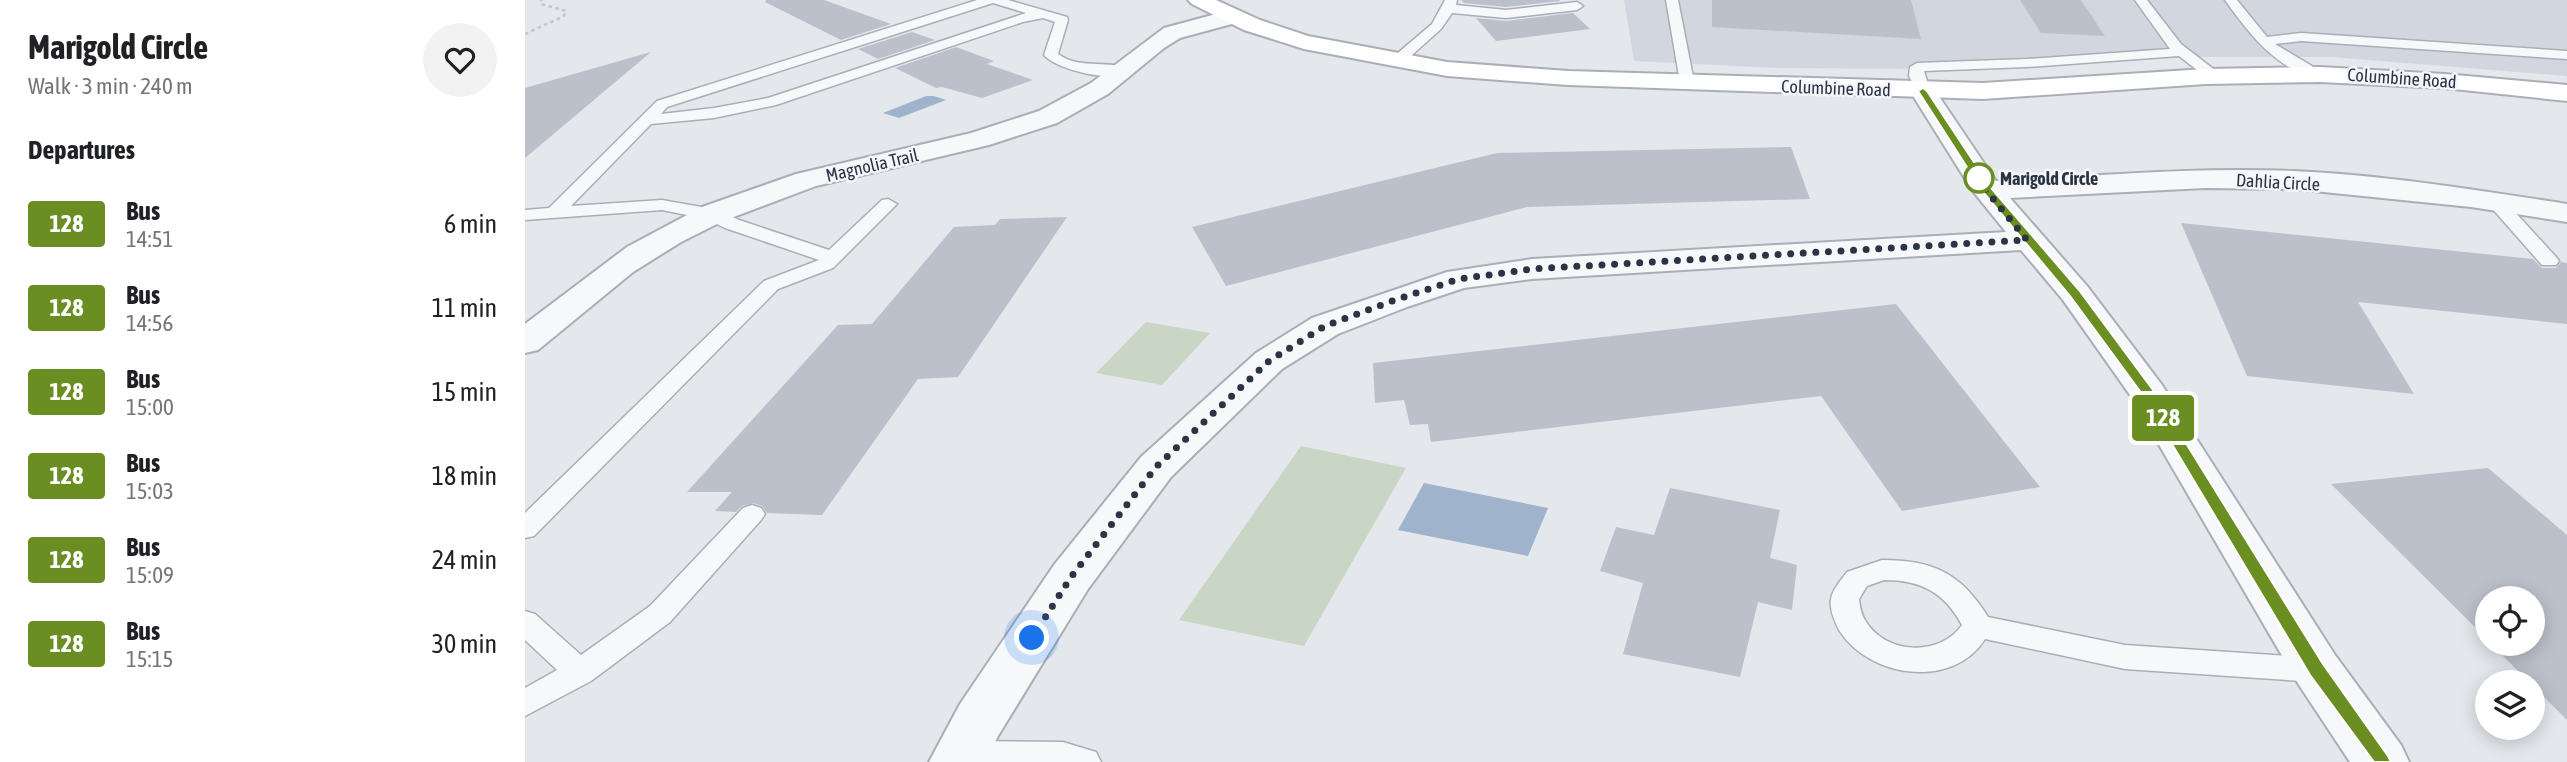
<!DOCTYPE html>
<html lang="en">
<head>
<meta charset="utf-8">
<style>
  :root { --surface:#fff; --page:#f2f2f2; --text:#202124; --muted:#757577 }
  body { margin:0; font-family:"Asap Condensed",sans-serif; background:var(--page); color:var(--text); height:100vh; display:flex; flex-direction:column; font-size:26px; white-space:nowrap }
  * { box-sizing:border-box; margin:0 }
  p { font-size:23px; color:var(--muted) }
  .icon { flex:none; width:38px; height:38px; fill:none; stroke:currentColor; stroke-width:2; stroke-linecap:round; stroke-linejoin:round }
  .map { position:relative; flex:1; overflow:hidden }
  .panel { display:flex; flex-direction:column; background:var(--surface); width:525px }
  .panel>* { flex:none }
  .badge { padding:0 14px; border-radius:5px; font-size:24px; line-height:46px }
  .tools { position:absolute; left:1950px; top:586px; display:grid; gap:14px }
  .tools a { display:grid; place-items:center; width:70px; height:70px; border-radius:50%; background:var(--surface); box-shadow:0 4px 18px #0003; font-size:35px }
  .you { position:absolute; width:35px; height:35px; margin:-18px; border:5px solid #fff; border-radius:50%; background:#1a73e8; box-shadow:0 0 0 10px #1a73e833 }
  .map>.badge { position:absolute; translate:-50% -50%; box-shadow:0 0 0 4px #fff }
  h2 { padding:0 28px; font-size:26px; line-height:63px }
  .round { display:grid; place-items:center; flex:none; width:74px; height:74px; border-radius:37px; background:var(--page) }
  .overview { display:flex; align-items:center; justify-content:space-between; height:119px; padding:0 28px }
  h1 { font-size:33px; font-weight:700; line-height:52px }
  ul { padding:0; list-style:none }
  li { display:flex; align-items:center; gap:21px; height:84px; padding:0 28px }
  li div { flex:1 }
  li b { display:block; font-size:26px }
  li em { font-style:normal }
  li .badge { min-width:77px; font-weight:700; text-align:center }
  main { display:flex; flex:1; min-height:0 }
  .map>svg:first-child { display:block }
  .built { fill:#d2d6de }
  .green { fill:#c9d6c5 }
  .water { fill:#9fb4cc }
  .building { fill:#bbc0ca }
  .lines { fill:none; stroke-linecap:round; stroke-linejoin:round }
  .lane-casing { stroke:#a9aeb7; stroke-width:3 }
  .street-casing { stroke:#a9aeb7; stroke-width:4 }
  .secondary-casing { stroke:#a9aeb7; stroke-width:4 }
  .path { stroke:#c2c5cb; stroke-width:2.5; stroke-dasharray:3.5 3.5; stroke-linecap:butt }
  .lane { fill:#f7f8fa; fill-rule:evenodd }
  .street { fill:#f7f8fa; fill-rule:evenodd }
  .secondary { fill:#fff; fill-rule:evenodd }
  .line { fill:#6b8e23; stroke:#fff; stroke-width:2 }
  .walk { stroke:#2b3445; stroke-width:7; stroke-dasharray:0 12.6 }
  .stop-dot { fill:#fff; stroke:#6b8e23; stroke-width:3.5 }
  .labels { text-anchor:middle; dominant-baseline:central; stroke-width:5; stroke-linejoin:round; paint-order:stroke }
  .far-street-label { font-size:18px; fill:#2b3445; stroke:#f4f6f9 }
  .far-stop-label { font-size:18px; font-weight:bold; fill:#2b3445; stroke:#f4f6f9; text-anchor:start }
</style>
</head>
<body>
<main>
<section class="panel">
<div class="overview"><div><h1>Marigold Circle</h1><p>Walk · 3 min · 240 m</p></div><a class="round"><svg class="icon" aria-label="heart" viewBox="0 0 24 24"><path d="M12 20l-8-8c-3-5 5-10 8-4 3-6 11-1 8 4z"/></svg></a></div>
<h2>Departures</h2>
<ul>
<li><span class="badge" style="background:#6b8e23;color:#fff">128</span><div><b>Bus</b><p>14:51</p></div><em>6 min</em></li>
<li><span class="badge" style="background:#6b8e23;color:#fff">128</span><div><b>Bus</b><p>14:56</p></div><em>11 min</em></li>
<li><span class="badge" style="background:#6b8e23;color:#fff">128</span><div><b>Bus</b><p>15:00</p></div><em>15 min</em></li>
<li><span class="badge" style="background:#6b8e23;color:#fff">128</span><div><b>Bus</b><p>15:03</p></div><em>18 min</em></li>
<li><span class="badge" style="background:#6b8e23;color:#fff">128</span><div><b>Bus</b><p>15:09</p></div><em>24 min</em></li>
<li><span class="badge" style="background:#6b8e23;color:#fff">128</span><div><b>Bus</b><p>15:15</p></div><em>30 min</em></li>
</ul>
</section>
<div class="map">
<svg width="2042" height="762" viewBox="0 0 2042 762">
  <rect width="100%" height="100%" fill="#e4e7ec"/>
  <path class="built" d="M 1099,0 L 2042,0 L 2042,76 L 1806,57 L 1579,57 L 1409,69 L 1253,68 L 1109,61 Z"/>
  <g class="green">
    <path d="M 621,322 L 685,333 L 637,385 L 571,373 Z"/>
    <path d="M 776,446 L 881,468 L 779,646 L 654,620 Z"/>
  </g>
  <g class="water">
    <path d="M 401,96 L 409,96 L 421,100 L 374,118 L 358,113 Z"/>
    <path d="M 899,483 L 1023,508 L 1003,556 L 873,530 Z"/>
  </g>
  <g class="building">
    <path d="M 241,0 L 299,0 L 366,24 L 316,40 L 240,2 Z"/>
    <path d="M 936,0 L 1034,0 L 1035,1 L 981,7 L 939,3 Z"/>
    <path d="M 1187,0 L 1386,0 L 1396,39 L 1187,27 Z"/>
    <path d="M 1495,0 L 1556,0 L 1580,36 L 1516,33 Z"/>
    <path d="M 1048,13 L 1065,29 L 971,41 L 951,18 L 981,21 Z"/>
    <path d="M 387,32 L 410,40 L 353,59 L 333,49 Z"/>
    <path d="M 431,47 L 469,61 L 462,64 L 508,80 L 457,98 L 417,87 L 411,88 L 370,68 Z"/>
    <path d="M 126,52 L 0,158 L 0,88 Z"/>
    <path d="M 1266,147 L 1285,199 L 1002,207 L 701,286 L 667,227 L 972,153 Z"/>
    <path d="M 542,217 L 433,377 L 393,379 L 297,515 L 242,513 L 237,506 L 228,503 L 217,506 L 211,512 L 190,511 L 207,492 L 162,492 L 313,325 L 347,324 L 429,227 L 470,225 L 475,219 Z"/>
    <path d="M 1656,223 L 2008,259 L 2017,268 L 2031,268 L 2036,262 L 2042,263 L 2042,324 L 1833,302 L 1889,394 L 1722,376 Z"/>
    <path d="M 1371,304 L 1515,487 L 1377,511 L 1296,396 L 906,442 L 903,424 L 885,425 L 879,400 L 850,403 L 848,363 Z"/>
    <path d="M 1963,468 L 2042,535 L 2042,720 L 1966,644 L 2007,644 L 2007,598 L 1962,598 L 1962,639 L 1806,484 Z"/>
    <path d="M 1145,488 L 1255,510 L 1245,558 L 1272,565 L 1267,610 L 1233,602 L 1215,677 L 1098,654 L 1118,583 L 1075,571 L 1091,527 L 1129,535 Z"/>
  </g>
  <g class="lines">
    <defs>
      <g id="lane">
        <path d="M 452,0 L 483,0 L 542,17 L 543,20 L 533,54 C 555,71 589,58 605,71 C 590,84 532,70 519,55 L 530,22 L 518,18 L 498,22 L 251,105 L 189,118 L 126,124 L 46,206 L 137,200 L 193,210 L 214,220 L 304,250 L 357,200 L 363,199 L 372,204 L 308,268 L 253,289 L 9,536 L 0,538 L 0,513 L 239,281 L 294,260 L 200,228 L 182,219 L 137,210 L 0,220 L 0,210 L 24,208 L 132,101 ZM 468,3 L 501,13 L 243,98 L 189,108 L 136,114 L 142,107 Z"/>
        <path d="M 920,0 L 932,0 L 931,5 L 981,10 L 1052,2 L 1058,6 L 1052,10 L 981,18 L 927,13 L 916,29 L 877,64 L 867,64 L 867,58 L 907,24 Z"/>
        <path d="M 1141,0 L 1153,0 L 1169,82 L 1167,85 L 1157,85 L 1155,82 Z"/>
        <path d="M 1610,0 L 1622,0 L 1656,44 L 1695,74 L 1697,77 L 1695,80 L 1685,80 L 1654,56 L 1502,67 L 1399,71 L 1405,91 L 1398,95 L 1393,94 L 1384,76 L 1385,67 L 1392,63 L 1502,59 L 1645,49 Z"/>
        <path d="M 1700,0 L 1712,0 L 1742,37 L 1776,33 L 2042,51 L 2042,59 L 1776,41 L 1750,44 L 1795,71 L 1797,74 L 1790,78 C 1750,68 1723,32 1700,0 Z"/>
        <path d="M 1971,197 L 1977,198 L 2031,257 L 2034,261 L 2031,265 L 2017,265 L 1965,206 L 1962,202 L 1965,198 Z"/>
        <path d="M 227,505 L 236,508 L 240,514 L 236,520 L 145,622 L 66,681 L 0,716 L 0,688 L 32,670 L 0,640 L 0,611 L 10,614 L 56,655 L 125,606 L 218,508 Z"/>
        <path d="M 1357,560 C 1408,560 1436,573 1463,617 L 1600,645 L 1792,658 L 1803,661 L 1807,670 L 1803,679 L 1792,682 L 1600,669 L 1460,639 C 1428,690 1344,678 1314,630 C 1310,622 1304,609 1306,599 C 1307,590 1317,579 1322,572 ZM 1359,580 C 1396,580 1419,592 1437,625 C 1415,657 1360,655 1340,620 C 1336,614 1335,607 1334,599 L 1342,586 Z"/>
        <path d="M 436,741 L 538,742 L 571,752 L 576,762 L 423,762 L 420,755 L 424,745 Z"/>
      </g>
      <g id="street">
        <path d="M 706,10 L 714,12 L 717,17 L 714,22 L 655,38 L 639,48 L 583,94 L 532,123 L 464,145 L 291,186 L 198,221 L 156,242 L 108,272 L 13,350 L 0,353 L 0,324 L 102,247 L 177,207 L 271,174 L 446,133 L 514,111 L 566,83 L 639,28 Z"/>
        <path d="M 1398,83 L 1407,86 L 1471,181 C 1569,176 1669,167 1768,171 C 1859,175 1952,190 2042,204 L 2042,222 L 1946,207 L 1769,189 L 1680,188 L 1485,198 L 1562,286 L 1637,385 L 1810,655 L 1876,745 L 1884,762 L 1825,762 L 1774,685 L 1605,395 L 1538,300 L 1496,250 L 1007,279 L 939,288 L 882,307 L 813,334 L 757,369 L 646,477 L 563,589 L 473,736 L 460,762 L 404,762 L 435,704 L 529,565 L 616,457 L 731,353 L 787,318 L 922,272 L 1007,259 L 1481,232 L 1447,190 L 1385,91 L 1389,86 Z"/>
      </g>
      <path id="secondary" d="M 663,0 L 691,0 L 735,20 L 783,36 L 922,62 L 1043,71 L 1458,83 L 1681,69 L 1795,67 L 1919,74 L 2042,85 L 2042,101 L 1919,88 L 1795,82 L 1681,84 L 1458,99 L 1043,85 L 922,76 L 779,49 L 719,30 L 667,4 Z"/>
    </defs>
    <use href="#lane" class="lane-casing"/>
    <use href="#street" class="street-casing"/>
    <use href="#secondary" class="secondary-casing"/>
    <path class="path" d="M 0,34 L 39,16 L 41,11 L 16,4 L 16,0"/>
    <use href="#lane" class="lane"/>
    <use href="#street" class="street"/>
    <use href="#secondary" class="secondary"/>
  </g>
  <path class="line" d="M 1398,88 L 1402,91 L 1466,188 L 1554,290 L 1628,390 L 1798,664 L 1863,756 L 1866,762 L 1849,762 L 1785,675 L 1617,394 L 1545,296 L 1458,192 L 1393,91 Z"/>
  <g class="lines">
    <path class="walk" d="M 507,638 L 546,577 L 631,467 L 744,361 L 800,326 L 870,300 L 934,279 L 1007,269 L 1502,240 L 1461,190 L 1450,172 L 1454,178"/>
  </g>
  <circle class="stop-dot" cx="1454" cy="178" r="14"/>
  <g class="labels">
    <g class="far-street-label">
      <text transform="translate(1877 78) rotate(4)">Columbine Road</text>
      <text transform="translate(1311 88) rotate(2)">Columbine Road</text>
      <text transform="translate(347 165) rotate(-13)">Magnolia Trail</text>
      <text transform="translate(1753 182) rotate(3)">Dahlia Circle</text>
    </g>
    <g class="far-stop-label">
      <text x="1475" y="178">Marigold Circle</text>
    </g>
  </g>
</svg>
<div class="tools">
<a><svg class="icon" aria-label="locate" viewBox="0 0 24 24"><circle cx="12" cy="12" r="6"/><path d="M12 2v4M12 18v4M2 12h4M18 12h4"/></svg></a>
<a><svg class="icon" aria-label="layers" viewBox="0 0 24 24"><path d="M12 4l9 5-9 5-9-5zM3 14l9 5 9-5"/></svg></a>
</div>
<div class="you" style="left:507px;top:638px"></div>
<b class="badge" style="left:1638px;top:418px;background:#6b8e23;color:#fff">128</b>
</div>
</main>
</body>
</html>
